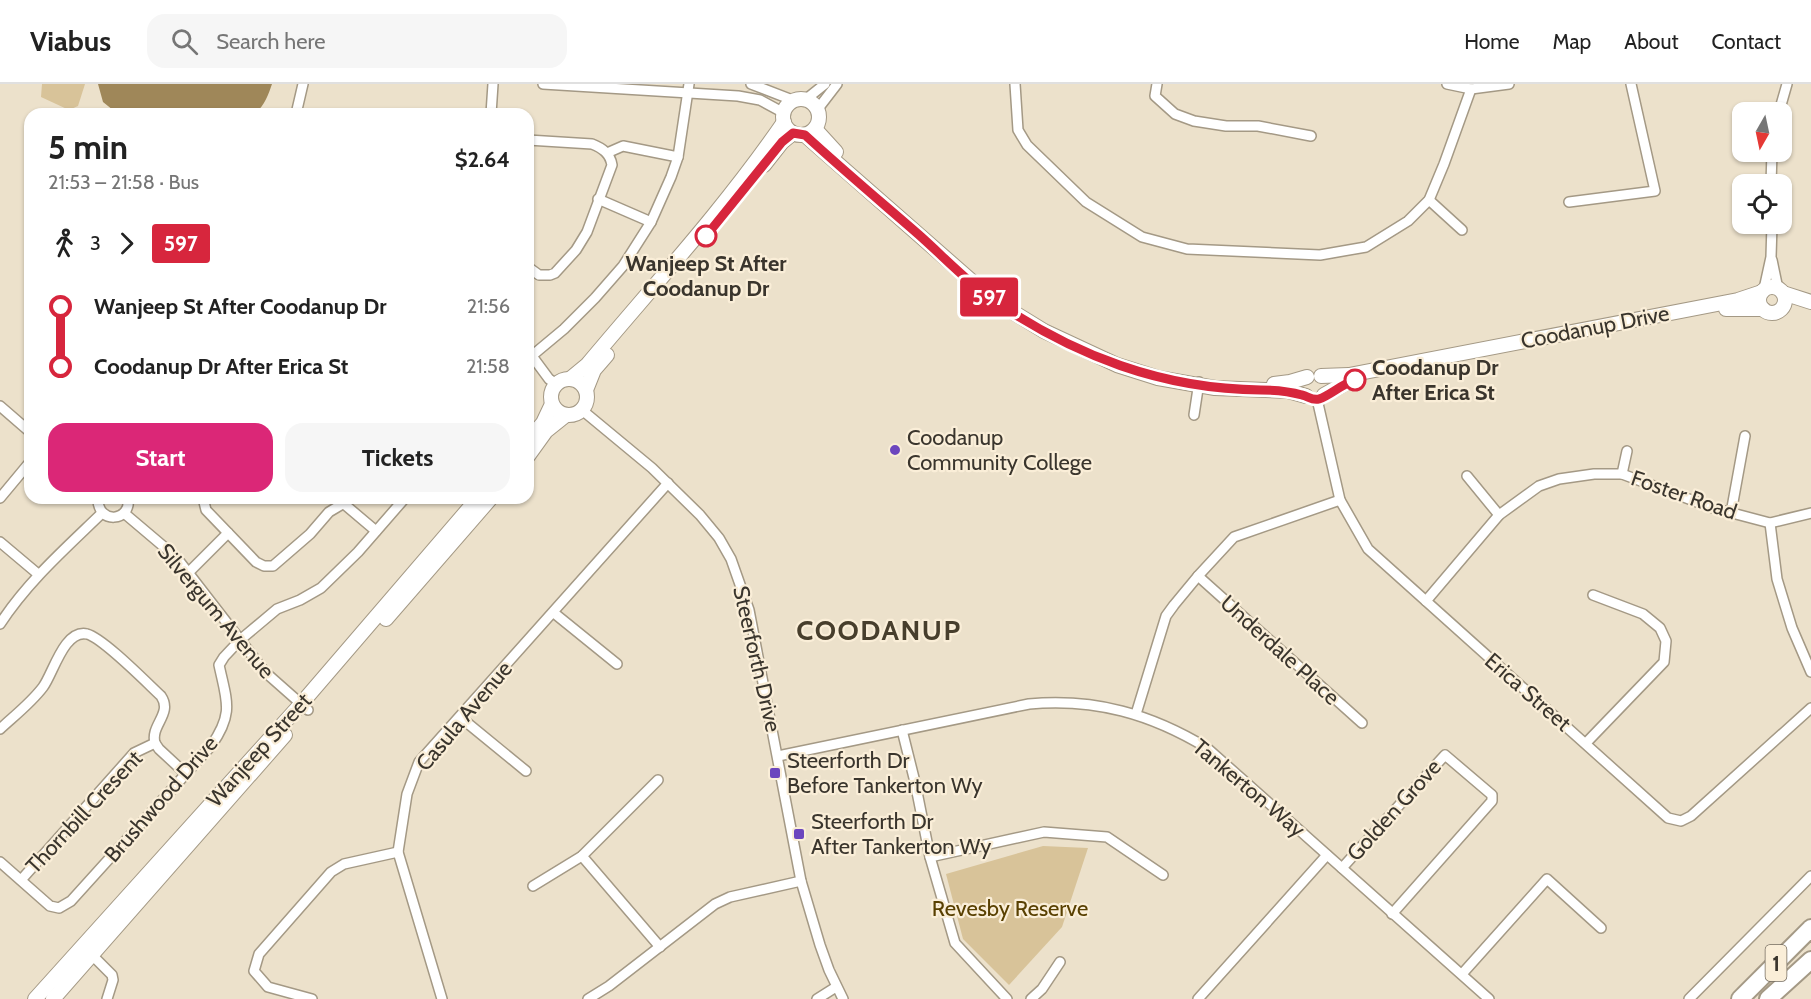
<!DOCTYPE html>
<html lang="en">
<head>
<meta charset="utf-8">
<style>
  :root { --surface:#fff; --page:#f6f6f6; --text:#222; --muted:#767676; --line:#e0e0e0; --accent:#db2777 }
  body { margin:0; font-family:Cabin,sans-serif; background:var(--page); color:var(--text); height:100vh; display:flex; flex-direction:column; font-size:22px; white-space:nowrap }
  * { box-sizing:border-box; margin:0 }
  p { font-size:20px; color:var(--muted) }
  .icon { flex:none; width:33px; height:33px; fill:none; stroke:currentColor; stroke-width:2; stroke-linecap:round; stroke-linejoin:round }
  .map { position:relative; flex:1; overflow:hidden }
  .details { position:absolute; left:24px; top:24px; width:510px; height:396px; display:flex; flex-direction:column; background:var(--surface); border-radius:18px; box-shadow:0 2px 4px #0004 }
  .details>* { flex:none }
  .badge { padding:0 12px; border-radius:4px; font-size:21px; line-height:39px }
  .needle { width:39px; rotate:189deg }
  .fabs { position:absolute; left:1732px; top:18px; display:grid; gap:12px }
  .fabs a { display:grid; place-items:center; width:60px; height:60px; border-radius:12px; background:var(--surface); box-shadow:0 2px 4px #0004; font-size:30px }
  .map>.badge { position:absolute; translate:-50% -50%; box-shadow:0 0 0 3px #fff }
  .legs { display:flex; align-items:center; gap:9px; height:66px; padding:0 24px; font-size:20px }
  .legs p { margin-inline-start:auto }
  .headline { display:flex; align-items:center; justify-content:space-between; height:102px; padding:0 24px }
  h1 { font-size:33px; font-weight:800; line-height:45px }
  .cta { display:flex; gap:12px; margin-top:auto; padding:12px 24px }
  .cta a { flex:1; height:69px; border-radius:18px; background:var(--accent); color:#fff; font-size:24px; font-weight:800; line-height:69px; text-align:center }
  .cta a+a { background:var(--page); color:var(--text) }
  ul { padding:0 24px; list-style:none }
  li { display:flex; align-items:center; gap:21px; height:60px; font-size:22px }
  li i { display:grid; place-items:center; width:9px; height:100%; margin:0 8px; background:currentColor }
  li i::after { content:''; width:15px; height:15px; margin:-8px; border:4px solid; border-radius:50%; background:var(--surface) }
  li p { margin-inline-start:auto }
  li:first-child i { background:linear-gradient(#0000 50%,currentColor 0) }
  li:last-child i { background:linear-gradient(currentColor 50%,#0000 0) }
  header { display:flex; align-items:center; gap:36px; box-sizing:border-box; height:84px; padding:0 30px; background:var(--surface); border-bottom:2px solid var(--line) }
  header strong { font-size:28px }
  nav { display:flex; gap:33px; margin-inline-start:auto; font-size:21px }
  .search { width:420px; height:54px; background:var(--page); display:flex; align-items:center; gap:15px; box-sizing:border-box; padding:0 21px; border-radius:18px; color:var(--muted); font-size:22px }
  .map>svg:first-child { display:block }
  .green { fill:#d8c399 }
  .water { fill:#9f8759 }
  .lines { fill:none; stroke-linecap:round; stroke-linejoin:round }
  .minor-casing { stroke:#a49985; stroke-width:12 }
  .secondary-casing { stroke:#a49985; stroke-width:16 }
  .trunk-casing { stroke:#a49985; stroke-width:20 }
  .minor { stroke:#fff; stroke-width:9 }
  .secondary { stroke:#fff; stroke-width:14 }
  .trunk { stroke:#fff; stroke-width:16 }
  .line-1-casing { stroke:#fff; stroke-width:14 }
  .line-1 { stroke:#d7263d; stroke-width:9 }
  .stop-1-dot { fill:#fff; stroke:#d7263d; stroke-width:3 }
  .poi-dot { fill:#6c46be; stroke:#faeed8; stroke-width:2 }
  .labels { text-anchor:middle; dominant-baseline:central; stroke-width:4.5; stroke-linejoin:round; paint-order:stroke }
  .shield { fill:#faeed8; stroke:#746c60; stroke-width:1.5 }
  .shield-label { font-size:21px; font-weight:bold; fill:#3a352d }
  .stop-label { font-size:22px; font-weight:bold; fill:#3a352d; stroke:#faeed8 }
  .street-label { font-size:22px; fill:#3a352d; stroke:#faeed8 }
  .poi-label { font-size:22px; fill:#3a352d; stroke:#faeed8; text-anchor:start }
  .park-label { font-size:22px; fill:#594001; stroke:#faeed8 }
  .district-label { font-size:28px; font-weight:bold; letter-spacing:1.5px; fill:#473e2c; stroke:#faeed8 }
</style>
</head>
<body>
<header>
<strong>Viabus</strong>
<div class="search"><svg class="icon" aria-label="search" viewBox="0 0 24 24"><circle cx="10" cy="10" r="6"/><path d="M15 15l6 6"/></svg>Search here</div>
<nav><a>Home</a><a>Map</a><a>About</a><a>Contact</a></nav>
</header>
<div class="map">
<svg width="1811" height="915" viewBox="0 0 1811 915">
  <rect width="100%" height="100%" fill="#ece1cb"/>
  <g class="green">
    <path d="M 42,0 L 85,0 L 78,22 L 69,26 L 41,13 Z"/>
    <path d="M 1043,762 L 1088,764 L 1062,843 L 1009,901 L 963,855 L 946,790 Z"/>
  </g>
  <path class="water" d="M 98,0 L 272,0 C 269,9 264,23 256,28 C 249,32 208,31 199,30 C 189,29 181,26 171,30 L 118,30 L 103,18 Z"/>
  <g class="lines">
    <defs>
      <g id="minor">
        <path d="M 543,0 L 738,12 L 760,16 L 784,29"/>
        <path d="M 751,0 L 795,17"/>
        <path d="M 1015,0 L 1018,46 L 1027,61 L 1086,118 L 1142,153 L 1187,165 L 1320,171 L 1366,163 L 1408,137 L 1429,116 L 1444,80 L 1471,5"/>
        <path d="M 1157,0 L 1155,12 L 1175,30 L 1194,37 L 1226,42 L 1258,42 L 1311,52"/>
        <path d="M 1447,0 L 1471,5 L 1509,0"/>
        <path d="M 805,16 L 825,0"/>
        <path d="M 817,26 L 837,0"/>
        <path d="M 1779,28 L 1787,0"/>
        <path d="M 296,30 L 303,0"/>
        <path d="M 491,30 L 493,0"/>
        <path d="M 528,56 L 592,60 C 602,64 610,69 612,81 L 587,148 L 576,166 L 555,189 L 550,191 L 539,191 L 528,183"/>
        <path d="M 607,69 L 623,62 L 678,73"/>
        <path d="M 1771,100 L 1772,68"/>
        <path d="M 598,115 L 651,138"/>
        <path d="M 1429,116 L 1462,146"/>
        <path d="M 1569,118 L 1655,107 L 1631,0"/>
        <path d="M 1772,176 L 1778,205"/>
        <path d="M 1764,205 L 1771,173 L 1772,140"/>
        <path d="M 529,268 L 549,295 L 556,300"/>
        <path d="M 528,275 L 564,245 L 595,214 L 623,182 L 651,138 L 671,93 L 678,73 L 689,0"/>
        <path d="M 1317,315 L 1340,416 L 1368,465 L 1668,734 L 1681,737 L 1691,732 L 1811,624"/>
        <path d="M 0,322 L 30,348"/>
        <path d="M 582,326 L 652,384 L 700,431 L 719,454 L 731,475 L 749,526 L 801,797 L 820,861 L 829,886 L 843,915"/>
        <path d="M 1194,331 L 1199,298"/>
        <path d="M 1622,390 L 1627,367"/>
        <path d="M 1467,392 L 1499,431"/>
        <path d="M 0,414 L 30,378"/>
        <path d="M 98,414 C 97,441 132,438 128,414"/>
        <path d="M 203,414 L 206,426 L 256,478 L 264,482 L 273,482 L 310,450 L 329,428 L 344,419 L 347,414"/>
        <path d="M 337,414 L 376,447"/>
        <path d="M 124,429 L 176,473 L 265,588 L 308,626"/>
        <path d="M 1731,429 L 1745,352"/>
        <path d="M 1770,439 L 1777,495 L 1792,544 L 1811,588"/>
        <path d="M 0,458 L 38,490"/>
        <path d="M 188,489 L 228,449"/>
        <path d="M 1198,492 L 1362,639"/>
        <path d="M 1426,517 L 1499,431 L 1539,402 L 1559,395 L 1594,390 L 1622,390 L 1713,424 L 1770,439 L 1811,429"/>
        <path d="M 554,529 L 617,580"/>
        <path d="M 0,540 C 28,497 66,464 102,429"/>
        <path d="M 1136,630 L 1166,532 L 1174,521 L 1198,492 L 1234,453 L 1340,416"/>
        <path d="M 460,633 L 526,687"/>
        <path d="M 0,645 C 14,632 31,619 43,603 C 53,590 64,545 87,550 C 103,554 147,599 161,612 C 173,630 150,641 155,659 L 134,669 L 21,796"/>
        <path d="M 902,646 L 915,698 L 930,773 L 955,859 L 1007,915"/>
        <path d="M 155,659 L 159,665 L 186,690"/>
        <path d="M 1586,659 L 1664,578 L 1666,557 L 1660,544 L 1643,530 L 1593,511"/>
        <path d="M 778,672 L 1029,620 C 1095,614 1151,630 1207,664 L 1489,915"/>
        <path d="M 582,772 L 660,863"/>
        <path d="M 930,773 L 1044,748 L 1107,753 L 1163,791"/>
        <path d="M 0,778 L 50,822 L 59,824 L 71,817 L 211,662 C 234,629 227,618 219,581 L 224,573 L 240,556 L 277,525 L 300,516 L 321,504 L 358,468 L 405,414"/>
        <path d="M 1342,784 L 1445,671 L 1492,711 L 1492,717 L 1392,830"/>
        <path d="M 533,802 L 582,772 L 658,696"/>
        <path d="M 89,868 L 112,891 L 113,896 L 107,915"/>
        <path d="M 1462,890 L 1547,795 L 1601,844"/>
        <path d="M 312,915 L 268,903 L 254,887 L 259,870 L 331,788 L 344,780 L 398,768"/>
        <path d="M 442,915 L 398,768 L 407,710 L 419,678 L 668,399"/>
        <path d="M 588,915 L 609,902 L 715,820 L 730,813 L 801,797"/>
        <path d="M 817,915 L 836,903"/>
        <path d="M 1031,915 L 1042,905 L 1060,878"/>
        <path d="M 1198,915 L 1327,771"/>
        <path d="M 1689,915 L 1811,792"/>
      </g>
      <g id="secondary">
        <circle cx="801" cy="33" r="18"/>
        <path d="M 815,45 L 836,68"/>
        <path d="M 805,51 L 992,215 L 1044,247 L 1117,281 L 1158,294 L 1215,304 L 1288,307 L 1306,312"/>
        <path d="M 764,81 L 782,58 L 793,49"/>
        <circle cx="1772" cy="216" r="13"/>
        <path d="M 1783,209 L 1811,218"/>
        <path d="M 1726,225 L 1763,225"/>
        <path d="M 1321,292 L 1349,291 L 1738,216 L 1762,208"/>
        <circle cx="569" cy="313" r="18"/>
        <path d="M 570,295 L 587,281 C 654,201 725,124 784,38"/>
        <path d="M 1274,300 L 1290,298 L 1307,293"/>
        <path d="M 586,306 L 594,286 L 607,271"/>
        <path d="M 1324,311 L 1344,300 L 1356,296"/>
        <path d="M 528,356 L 543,339 L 552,320"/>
        <path d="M 528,372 L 546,347 L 566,331"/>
        <path d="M 386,535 L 491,414"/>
        <path d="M 35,915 L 301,620 L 478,414"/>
        <path d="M 53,915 L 285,651"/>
      </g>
      <g id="trunk">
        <path d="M 1740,915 L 1811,844"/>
        <path d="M 1768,915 L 1811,876"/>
      </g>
    </defs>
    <use href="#minor" class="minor-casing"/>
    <use href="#secondary" class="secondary-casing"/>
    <use href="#trunk" class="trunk-casing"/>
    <use href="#minor" class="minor"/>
    <use href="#secondary" class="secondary"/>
    <use href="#trunk" class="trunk"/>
  </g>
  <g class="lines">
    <defs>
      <path id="line-1" d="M 706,152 L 782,58 L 793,49 L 805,51 C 842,85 880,117 918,150 C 943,172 966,197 993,216 C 1075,272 1162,305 1261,306 C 1275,306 1288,307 1302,311 C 1308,312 1312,317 1319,315 C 1331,311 1340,301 1355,296"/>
    </defs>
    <use href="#line-1" class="line-1-casing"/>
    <use href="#line-1" class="line-1"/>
  </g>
  <g class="stop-1-dot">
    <circle cx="706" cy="152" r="10"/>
    <circle cx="1355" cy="296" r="10"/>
  </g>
  <g class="poi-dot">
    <circle cx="895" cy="366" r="6"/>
    <rect x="769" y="683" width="12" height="12" rx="3"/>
    <rect x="793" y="744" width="12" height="12" rx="3"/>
  </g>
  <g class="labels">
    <rect class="shield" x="1765.5" y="861" width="21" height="36" rx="4.5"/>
    <g class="shield-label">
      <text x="1776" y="879">1</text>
    </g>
    <g class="stop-label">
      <text x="706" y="179">Wanjeep St After<tspan x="706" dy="25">Coodanup Dr</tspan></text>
      <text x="1372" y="283" text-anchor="start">Coodanup Dr<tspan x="1372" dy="25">After Erica St</tspan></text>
    </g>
    <g class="street-label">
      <text transform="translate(1595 243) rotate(-11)">Coodanup Drive</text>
      <text transform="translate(1684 411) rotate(19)">Foster Road</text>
      <text transform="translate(216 527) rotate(50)">Silvergum Avenue</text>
      <text transform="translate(1280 566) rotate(42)">Underdale Place</text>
      <text transform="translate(757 575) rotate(77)">Steerforth Drive</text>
      <text transform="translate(1528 608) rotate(41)">Erica Street</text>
      <text transform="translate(464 632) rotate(-50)">Casula Avenue</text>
      <text transform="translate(259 666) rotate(-48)">Wanjeep Street</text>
      <text transform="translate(1249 704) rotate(40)">Tankerton Way</text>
      <text transform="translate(161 715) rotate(-49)">Brushwood Drive</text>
      <text transform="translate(1394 726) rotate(-48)">Golden Grove</text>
      <text transform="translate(84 728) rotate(-47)">Thornbill Cresent</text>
    </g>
    <g class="poi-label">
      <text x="907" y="353">Coodanup<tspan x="907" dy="25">Community College</tspan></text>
      <text x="787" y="676">Steerforth Dr<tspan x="787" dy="25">Before Tankerton Wy</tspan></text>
      <text x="811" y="737">Steerforth Dr<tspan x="811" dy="25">After Tankerton Wy</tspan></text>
    </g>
    <g class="park-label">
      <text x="1010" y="824">Revesby Reserve</text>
    </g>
    <g class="district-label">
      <text x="879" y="546">COODANUP</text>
    </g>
  </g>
</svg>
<div class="fabs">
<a><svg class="needle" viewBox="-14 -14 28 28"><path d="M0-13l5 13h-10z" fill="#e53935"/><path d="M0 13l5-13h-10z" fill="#767676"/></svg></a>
<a><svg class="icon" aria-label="locate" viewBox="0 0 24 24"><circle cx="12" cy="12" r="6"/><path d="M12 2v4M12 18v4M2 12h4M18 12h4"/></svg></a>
</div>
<b class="badge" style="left:989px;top:213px;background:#d7263d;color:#fff">597</b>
<section class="details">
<div class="headline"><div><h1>5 min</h1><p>21:53 – 21:58 · Bus</p></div><b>$2.64</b></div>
<div class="legs"><svg class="icon" aria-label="walk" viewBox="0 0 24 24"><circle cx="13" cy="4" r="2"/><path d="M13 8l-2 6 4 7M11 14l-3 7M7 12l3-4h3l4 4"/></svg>3<svg class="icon" aria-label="forward" viewBox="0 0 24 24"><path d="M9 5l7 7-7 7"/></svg><b class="badge" style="background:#d7263d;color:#fff">597</b></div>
<ul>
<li><i style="color:#d7263d"></i><b>Wanjeep St After Coodanup Dr</b><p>21:56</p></li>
<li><i style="color:#d7263d"></i><b>Coodanup Dr After Erica St</b><p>21:58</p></li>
</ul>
<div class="cta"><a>Start</a><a>Tickets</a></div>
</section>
</div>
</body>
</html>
